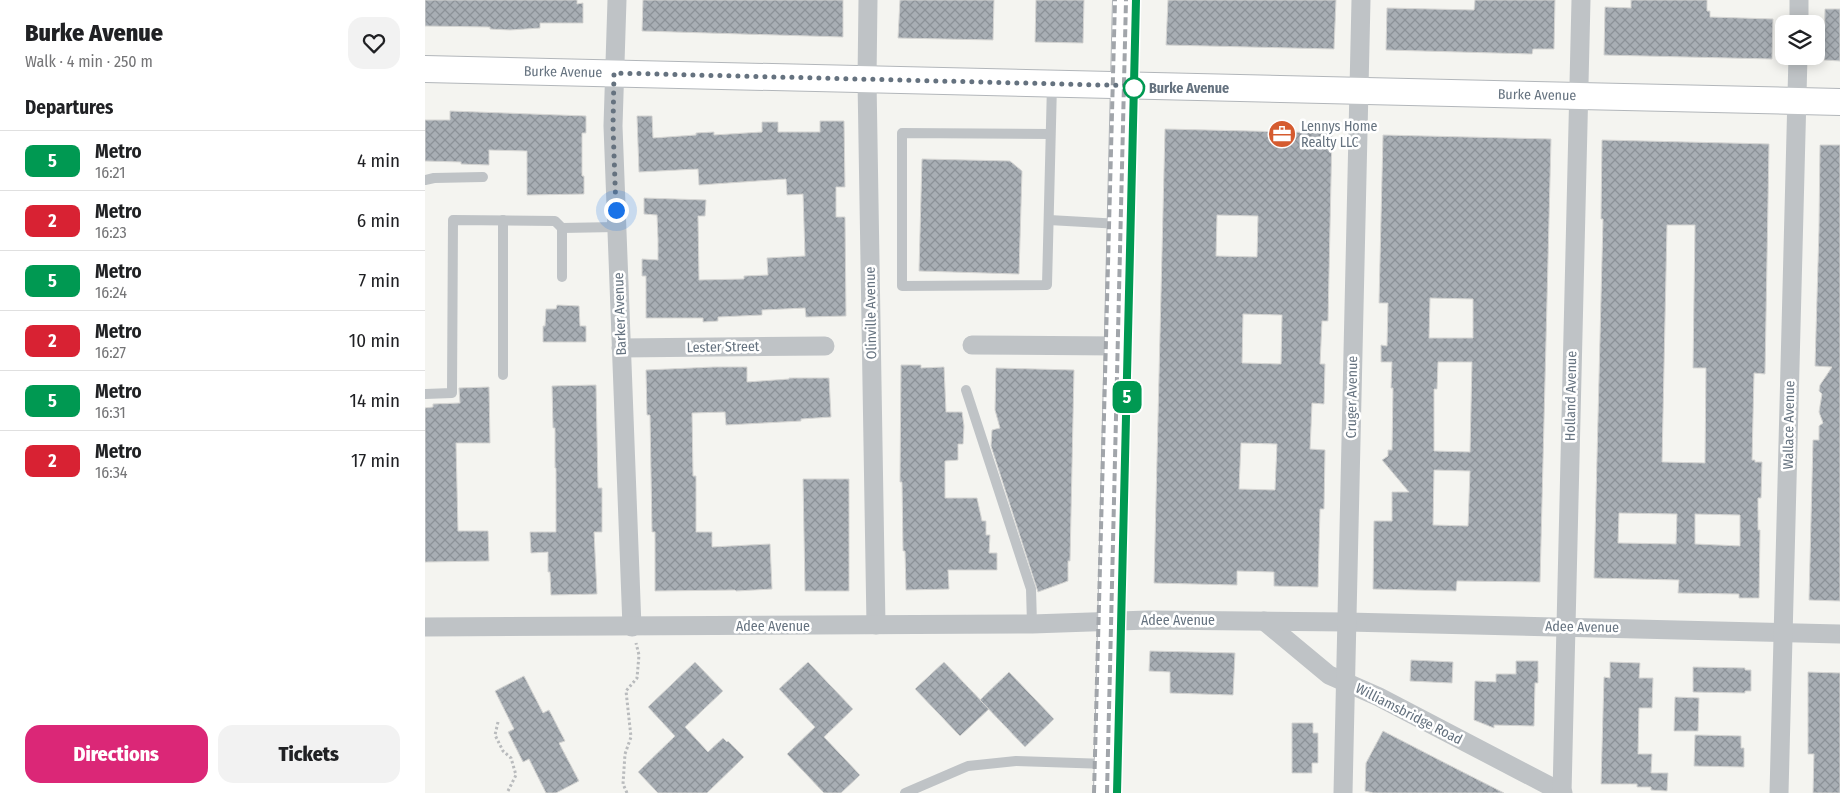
<!DOCTYPE html>
<html lang="en">
<head>
<meta charset="utf-8">
<style>
  :root { --surface:#fff; --page:#f2f2f2; --text:#202124; --muted:#757577; --line:#e0e0e0; --accent:#db2777 }
  body { margin:0; font-family:"Fira Sans Condensed",sans-serif; background:var(--page); color:var(--text); height:100vh; display:flex; flex-direction:column; font-size:19px; white-space:nowrap }
  * { box-sizing:border-box; margin:0 }
  p { font-size:16px; color:var(--muted) }
  .icon { flex:none; width:28px; height:28px; fill:none; stroke:currentColor; stroke-width:2; stroke-linecap:round; stroke-linejoin:round }
  .map { position:relative; flex:1; overflow:hidden }
  .side { display:flex; flex-direction:column; background:var(--surface); width:425px }
  .side>* { flex:none }
  .badge { padding:0 10px; border-radius:8px; font-size:18px; line-height:32px }
  .tools { position:absolute; left:1350px; top:15px; display:grid; gap:10px }
  .tools a { display:grid; place-items:center; width:50px; height:50px; border-radius:10px; background:var(--surface); box-shadow:0 2px 12px #0003; font-size:25px }
  .you { position:absolute; width:25px; height:25px; margin:-12px; border:4px solid #fff; border-radius:50%; background:#1a73e8; box-shadow:0 0 0 8px #1a73e833 }
  .map>.badge { position:absolute; translate:-50% -50%; box-shadow:0 0 0 2px #fff }
  h2 { padding:0 25px; font-size:19px; line-height:45px }
  .round { display:grid; place-items:center; flex:none; width:52px; height:52px; border-radius:15px; background:var(--page) }
  .headline { display:flex; align-items:center; justify-content:space-between; height:85px; padding:0 25px }
  h1 { font-size:24px; font-weight:800; line-height:38px }
  .primary-button { display:flex; gap:10px; margin-top:auto; padding:10px 25px }
  .primary-button a { flex:1; height:58px; border-radius:15px; background:var(--accent); color:#fff; font-size:20px; font-weight:800; line-height:58px; text-align:center }
  .primary-button a+a { background:var(--page); color:var(--text) }
  ul { padding:0; list-style:none }
  li { display:flex; align-items:center; gap:15px; height:60px; padding:0 25px; border-top:1px solid var(--line) }
  li div { flex:1 }
  li b { display:block; font-size:19px }
  li em { font-style:normal }
  li .badge { min-width:55px; font-weight:700; text-align:center }
  main { display:flex; flex:1; min-height:0 }
  .map>svg:first-child { display:block }
  .building { fill:url(#building-cross-hatch); stroke:#d5d5d3; fill-rule:evenodd }
  .lines { fill:none; stroke-linecap:round; stroke-linejoin:round }
  .secondary-casing { stroke:#b2b6ba; stroke-width:28 }
  .path { stroke:#b9bbbd; stroke-width:3; stroke-dasharray:2.5 2.5; stroke-linecap:butt }
  .service { stroke:#bfc3c6; stroke-width:10 }
  .minor { stroke:#bfc3c6; stroke-width:19 }
  .secondary { stroke:#fff; stroke-width:26 }
  .rail { stroke:#a1a5aa; stroke-width:4; stroke-dasharray:8 4; stroke-linecap:butt }
  .line-casing { stroke:#fff; stroke-width:11 }
  .line { stroke:#009952; stroke-width:8 }
  .walk { stroke:#65727f; stroke-width:5; stroke-dasharray:0 9 }
  .stop-dot { fill:#fff; stroke:#009952; stroke-width:2.5 }
  .labels { text-anchor:middle; dominant-baseline:central; stroke-width:5; stroke-linejoin:round; paint-order:stroke }
  .street-label { font-size:14px; fill:#65727f; stroke:#fff }
  .stop-label { font-size:14px; font-weight:bold; fill:#65727f; stroke:#fff; text-anchor:start }
  .poi-label { font-size:14px; fill:#65727f; stroke:#fff; text-anchor:start }
</style>
</head>
<body>
<main>
<section class="side">
<div class="headline"><div><h1>Burke Avenue</h1><p>Walk · 4 min · 250 m</p></div><a class="round"><svg class="icon" aria-label="heart" viewBox="0 0 24 24"><path d="M12 20l-8-8c-3-5 5-10 8-4 3-6 11-1 8 4z"/></svg></a></div>
<h2>Departures</h2>
<ul>
<li><span class="badge" style="background:#009952;color:#fff">5</span><div><b>Metro</b><p>16:21</p></div><em>4 min</em></li>
<li><span class="badge" style="background:#d82233;color:#fff">2</span><div><b>Metro</b><p>16:23</p></div><em>6 min</em></li>
<li><span class="badge" style="background:#009952;color:#fff">5</span><div><b>Metro</b><p>16:24</p></div><em>7 min</em></li>
<li><span class="badge" style="background:#d82233;color:#fff">2</span><div><b>Metro</b><p>16:27</p></div><em>10 min</em></li>
<li><span class="badge" style="background:#009952;color:#fff">5</span><div><b>Metro</b><p>16:31</p></div><em>14 min</em></li>
<li><span class="badge" style="background:#d82233;color:#fff">2</span><div><b>Metro</b><p>16:34</p></div><em>17 min</em></li>
</ul>
<div class="primary-button"><a>Directions</a><a>Tickets</a></div>
</section>
<div class="map">
<svg width="1415" height="793" viewBox="0 0 1415 793">
  <defs>
    <pattern id="building-cross-hatch" width="8" height="8" patternUnits="userSpaceOnUse" patternTransform="scale(1.25)"><rect width="8" height="8" fill="#a8aeb4"/><path d="M0 0l8 8M0 8l8-8" fill="none" stroke="#8c9298"/></pattern>
  </defs>
  <rect width="100%" height="100%" fill="#f4f4f0"/>
  <g class="building">
    <path d="M 0,0 L 152,0 L 152,4 L 158,3 L 158,23 L 115,23 L 115,28 L 85,30 L 65,29 L 65,27 L 0,26 Z"/>
    <path d="M 218,0 L 418,0 L 418,37 L 217,31 Z"/>
    <path d="M 475,0 L 569,0 L 568,40 L 473,38 Z"/>
    <path d="M 611,0 L 659,0 L 658,43 L 610,42 Z"/>
    <path d="M 743,0 L 911,0 L 909,49 L 741,45 Z"/>
    <path d="M 1050,0 L 1130,0 L 1129,49 L 1108,49 L 1107,54 L 961,50 L 962,8 L 1049,10 Z"/>
    <path d="M 1206,0 L 1282,0 L 1282,11 L 1285,11 L 1285,17 L 1348,19 L 1347,59 L 1179,55 L 1180,7 L 1206,8 Z"/>
    <path d="M 1400,9 L 1415,9 L 1415,61 L 1399,60 Z"/>
    <path d="M 25,111 L 161,116 L 161,133 L 157,133 L 157,176 L 159,176 L 159,194 L 102,195 L 102,151 L 64,150 L 64,165 L 36,164 L 36,162 L 0,161 L 0,120 L 25,120 Z"/>
    <path d="M 212,116 L 227,116 L 228,138 L 271,135 L 271,133 L 289,132 L 289,135 L 337,132 L 337,122 L 353,122 L 353,132 L 395,132 L 395,121 L 419,121 L 420,187 L 411,187 L 411,217 L 420,217 L 421,316 L 381,317 L 380,308 L 337,310 L 337,315 L 293,317 L 293,321 L 278,322 L 278,318 L 221,318 L 221,276 L 217,276 L 217,259 L 233,260 L 233,239 L 232,215 L 219,214 L 219,198 L 281,200 L 280,216 L 273,216 L 274,280 L 319,279 L 319,276 L 343,275 L 342,258 L 380,256 L 378,194 L 362,195 L 361,179 L 274,185 L 273,169 L 214,172 Z"/>
    <path d="M 740,129 L 907,133 L 903,321 L 897,321 L 895,364 L 900,364 L 899,404 L 887,403 L 886,427 L 885,449 L 900,450 L 899,509 L 895,509 L 893,587 L 849,586 L 849,572 L 812,571 L 812,585 L 729,583 ZM 792,215 L 833,216 L 832,257 L 791,256 ZM 818,314 L 857,315 L 856,364 L 817,363 ZM 816,443 L 852,444 L 850,490 L 814,489 Z"/>
    <path d="M 958,135 L 1126,139 L 1115,582 L 1032,581 L 1031,591 L 948,589 L 949,521 L 967,521 L 967,492 L 984,492 L 957,460 L 963,456 L 963,450 L 967,450 L 968,388 L 966,388 L 967,362 L 956,362 L 956,345 L 962,346 L 963,303 L 954,303 ZM 1005,298 L 1048,299 L 1048,338 L 1004,338 ZM 1013,362 L 1047,362 L 1045,452 L 1009,451 L 1009,389 L 1012,389 ZM 1009,470 L 1045,471 L 1043,526 L 1008,525 Z"/>
    <path d="M 1177,140 L 1344,144 L 1340,374 L 1329,373 L 1327,460 L 1330,460 L 1330,462 L 1337,462 L 1336,498 L 1333,498 L 1333,530 L 1335,530 L 1334,598 L 1314,598 L 1314,594 L 1253,593 L 1254,580 L 1169,578 L 1178,219 L 1176,219 ZM 1242,225 L 1270,225 L 1268,368 L 1281,368 L 1280,463 L 1237,462 ZM 1194,513 L 1252,514 L 1251,544 L 1193,543 ZM 1270,514 L 1315,515 L 1315,546 L 1270,544 Z"/>
    <path d="M 1395,145 L 1415,145 L 1415,601 L 1384,600 L 1388,440 L 1394,440 L 1394,426 L 1398,423 L 1394,412 L 1397,394 L 1394,391 L 1395,385 L 1407,367 L 1390,366 L 1394,229 Z"/>
    <path d="M 497,159 L 585,161 L 597,171 L 594,274 L 494,271 Z"/>
    <path d="M 132,305 L 154,306 L 155,326 L 161,326 L 161,342 L 118,342 L 118,326 L 120,326 L 121,309 L 131,309 Z"/>
    <path d="M 476,365 L 496,365 L 496,368 L 519,367 L 521,412 L 537,412 L 539,426 L 538,444 L 533,444 L 533,460 L 520,461 L 520,498 L 552,498 L 557,521 L 561,521 L 561,535 L 565,535 L 564,553 L 572,553 L 572,570 L 523,570 L 524,589 L 481,590 L 480,551 L 478,551 L 477,482 L 475,482 Z"/>
    <path d="M 289,367 L 322,367 L 322,382 L 364,379 L 364,378 L 404,378 L 406,417 L 376,419 L 376,421 L 301,425 L 300,412 L 267,413 L 268,476 L 271,476 L 271,532 L 287,532 L 287,547 L 345,544 L 347,589 L 311,591 L 310,590 L 230,591 L 230,532 L 227,532 L 225,415 L 222,415 L 221,370 Z"/>
    <path d="M 571,368 L 649,370 L 645,561 L 643,561 L 643,581 L 613,592 L 566,446 L 567,430 L 575,428 L 570,410 Z"/>
    <path d="M 171,385 L 173,488 L 177,488 L 177,532 L 169,532 L 172,594 L 126,595 L 125,572 L 123,572 L 123,552 L 106,553 L 105,532 L 131,532 L 131,468 L 130,468 L 130,428 L 128,428 L 127,386 Z"/>
    <path d="M 64,387 L 65,443 L 31,443 L 33,531 L 63,531 L 64,561 L 0,562 L 0,408 L 8,407 L 8,404 L 35,403 L 34,388 Z"/>
    <path d="M 378,479 L 424,479 L 424,591 L 380,591 Z"/>
    <path d="M 725,651 L 810,653 L 808,695 L 745,693 L 745,672 L 724,671 Z"/>
    <path d="M 986,660 L 1028,662 L 1027,683 L 985,681 Z"/>
    <path d="M 1091,661 L 1113,661 L 1113,683 L 1110,683 L 1109,726 L 1069,725 L 1069,728 L 1049,720 L 1050,681 L 1071,682 L 1071,674 L 1091,674 Z"/>
    <path d="M 270,662 L 298,691 L 260,727 L 283,752 L 298,738 L 302,742 L 303,741 L 319,757 L 282,793 L 233,793 L 213,772 L 250,736 L 223,707 Z"/>
    <path d="M 383,662 L 428,709 L 399,737 L 435,775 L 416,793 L 399,793 L 362,754 L 390,727 L 354,689 Z"/>
    <path d="M 519,662 L 564,709 L 535,736 L 490,689 Z"/>
    <path d="M 1185,662 L 1215,663 L 1214,678 L 1228,678 L 1227,708 L 1214,708 L 1213,754 L 1227,754 L 1226,773 L 1243,773 L 1242,791 L 1226,790 L 1226,787 L 1212,787 L 1212,784 L 1176,784 L 1179,677 L 1185,678 Z"/>
    <path d="M 1268,667 L 1320,668 L 1320,670 L 1326,670 L 1326,691 L 1320,691 L 1320,693 L 1268,692 Z"/>
    <path d="M 584,672 L 629,719 L 600,747 L 555,700 Z"/>
    <path d="M 1383,672 L 1415,673 L 1415,793 L 1388,793 L 1389,754 L 1383,754 Z"/>
    <path d="M 99,676 L 118,713 L 124,710 L 140,741 L 134,743 L 154,781 L 131,793 L 121,793 L 104,759 L 98,762 L 83,732 L 89,729 L 70,691 Z"/>
    <path d="M 1250,697 L 1274,698 L 1273,731 L 1249,731 Z"/>
    <path d="M 867,723 L 888,723 L 888,733 L 893,733 L 893,763 L 887,763 L 887,773 L 867,773 Z"/>
    <path d="M 958,731 L 1022,764 L 1079,793 L 948,793 L 940,791 L 941,763 Z"/>
    <path d="M 1270,735 L 1316,736 L 1316,748 L 1319,748 L 1319,767 L 1269,766 Z"/>
  </g>
  <g class="lines">
    <defs>
      <g id="secondary">
        <path d="M 0,69 L 1415,102"/>
        <path d="M 682,793 L 701,0"/>
      </g>
    </defs>
    <use href="#secondary" class="secondary-casing"/>
    <g class="path">
      <path d="M 73,722 L 70,735 L 78,751 L 86,758 L 91,775 L 82,793"/>
      <path d="M 202,793 L 198,784 L 200,754 L 206,737 L 201,691 L 212,678 L 214,655 L 211,643"/>
    </g>
    <g class="service">
      <path d="M 625,134 L 477,133 L 477,286 L 622,285 L 627,84"/>
      <path d="M 0,180 L 9,178 L 58,177"/>
      <path d="M 78,220 L 78,375"/>
      <path d="M 624,220 L 695,224"/>
      <path d="M 137,228 L 137,277"/>
      <path d="M 541,390 L 606,589 L 607,624"/>
      <path d="M 0,394 L 27,393 L 28,220 L 130,221 L 137,228 L 191,227"/>
      <path d="M 480,793 L 543,766 L 591,761 L 682,764"/>
    </g>
    <g class="minor">
      <path d="M 192,0 L 188,126 L 207,627"/>
      <path d="M 443,0 L 442,80 L 451,625"/>
      <path d="M 1374,24 L 1374,0"/>
      <path d="M 547,345 L 694,346"/>
      <path d="M 196,348 L 400,346"/>
      <path d="M 839,621 L 904,675 L 954,697 L 1138,793"/>
      <path d="M 0,627 L 607,624 L 723,620 L 922,622 L 1415,634"/>
      <path d="M 918,793 L 936,0"/>
      <path d="M 1137,793 L 1156,0"/>
      <path d="M 1354,793 L 1373,56"/>
    </g>
    <use href="#secondary" class="secondary"/>
    <g class="rail">
      <path d="M 669,793 L 690,0"/>
      <path d="M 682,793 L 701,0"/>
      <path d="M 692,793 L 711,0"/>
    </g>
  </g>
  <g class="lines">
    <defs>
      <path id="line" d="M 692,793 L 711,0"/>
    </defs>
    <use href="#line" class="line-casing"/>
    <use href="#line" class="line"/>
    <path class="walk" d="M 191,210 L 188,126 L 189,73 L 718,86 L 709,88"/>
  </g>
  <defs>
    <symbol id="office-disc" viewBox="-11 -11 22 22"><circle r="9.5" fill="#d55b2f" stroke="#fff"/><path d="M-6-3h4V-5.5h4V-3h4V5H-6ZM-1-4.5V-3h2v-1.5ZM-6 0V1H6V0Z" fill="#fff"/></symbol>
  </defs>
  <g fill-rule="evenodd">
    <use href="#office-disc" x="841" y="118" width="32" height="32"/>
  </g>
  <circle class="stop-dot" cx="709" cy="88" r="10"/>
  <g class="labels">
    <g class="street-label">
      <text transform="translate(138 72) rotate(1)">Burke Avenue</text>
      <text transform="translate(1112 95) rotate(1)">Burke Avenue</text>
      <text transform="translate(446 313) rotate(-91)">Olinville Avenue</text>
      <text transform="translate(195 314) rotate(-92)">Barker Avenue</text>
      <text transform="translate(298 347) rotate(-1)">Lester Street</text>
      <text transform="translate(1146 396) rotate(-89)">Holland Avenue</text>
      <text transform="translate(927 397) rotate(-89)">Cruger Avenue</text>
      <text transform="translate(1364 425) rotate(-89)">Wallace Avenue</text>
      <text x="753" y="620">Adee Avenue</text>
      <text x="348" y="626">Adee Avenue</text>
      <text transform="translate(1157 627) rotate(1)">Adee Avenue</text>
      <text transform="translate(984 714) rotate(27)">Williamsbridge Road</text>
    </g>
    <g class="stop-label">
      <text x="724" y="88">Burke Avenue</text>
    </g>
    <g class="poi-label">
      <text x="876" y="126">Lennys Home<tspan x="876" dy="16">Realty LLC</tspan></text>
    </g>
  </g>
</svg>
<div class="tools">
<a><svg class="icon" aria-label="layers" viewBox="0 0 24 24"><path d="M12 4l9 5-9 5-9-5zM3 14l9 5 9-5"/></svg></a>
</div>
<div class="you" style="left:191px;top:210px"></div>
<b class="badge" style="left:702px;top:397px;background:#009952;color:#fff">5</b>
</div>
</main>
</body>
</html>
